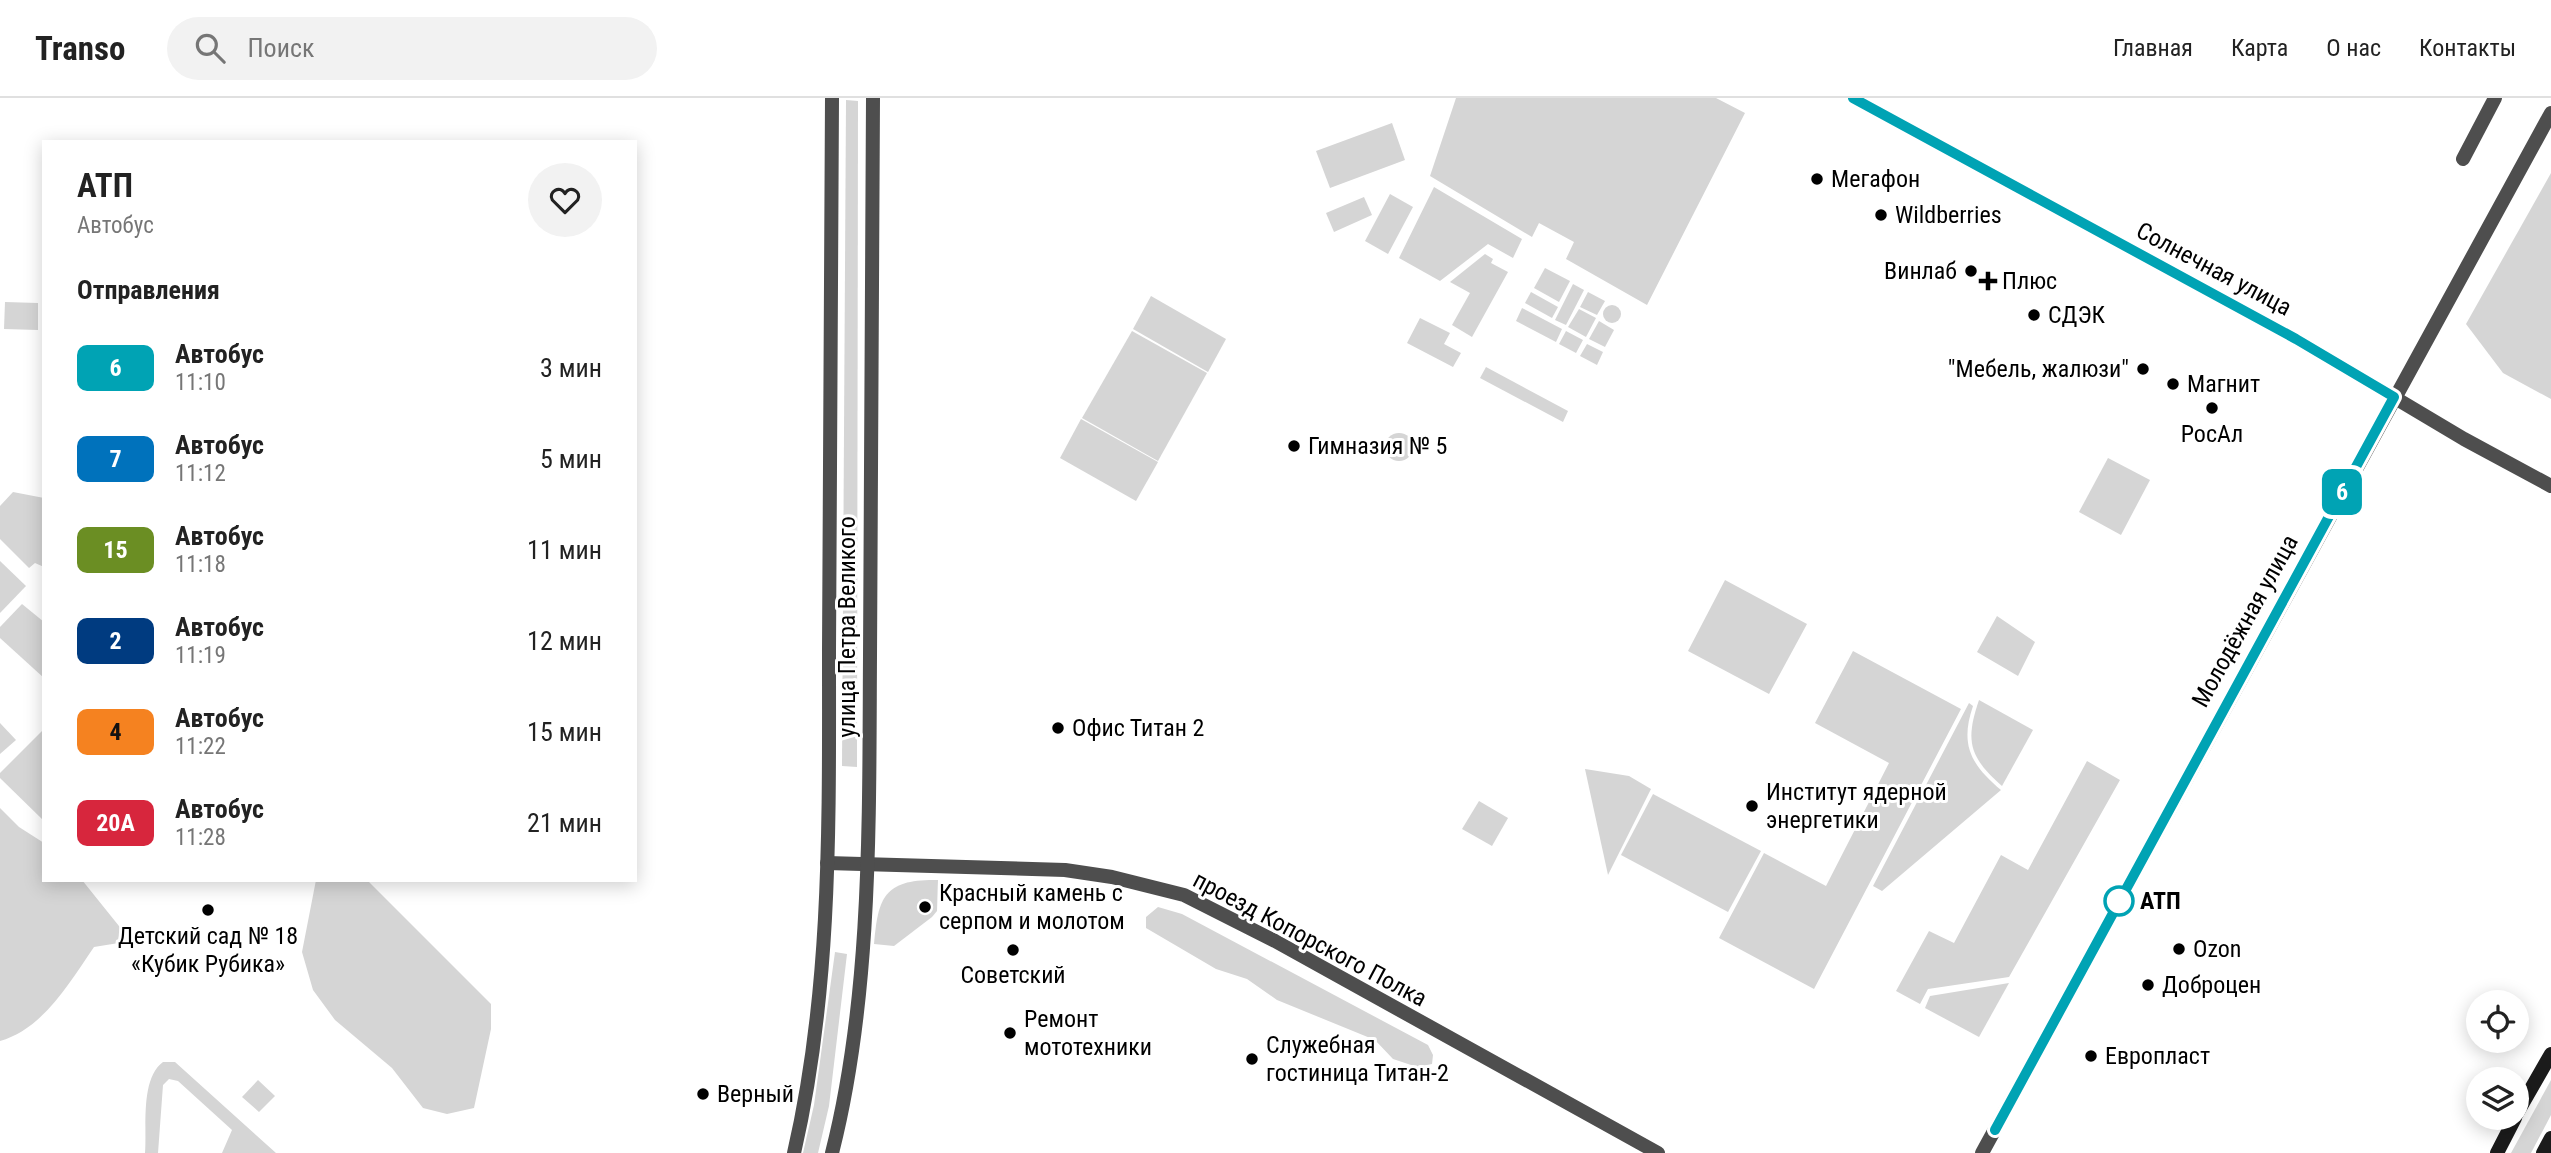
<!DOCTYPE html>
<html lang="ru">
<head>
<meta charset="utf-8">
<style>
  :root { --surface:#fff; --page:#f2f2f2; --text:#222; --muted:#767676; --line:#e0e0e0 }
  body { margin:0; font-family:"Roboto Condensed",sans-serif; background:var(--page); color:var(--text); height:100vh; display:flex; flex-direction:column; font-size:26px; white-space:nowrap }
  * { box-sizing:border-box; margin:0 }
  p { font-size:23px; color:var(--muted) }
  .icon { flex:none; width:38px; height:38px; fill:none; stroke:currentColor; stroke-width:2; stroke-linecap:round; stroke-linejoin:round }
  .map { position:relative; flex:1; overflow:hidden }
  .sheet { position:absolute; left:42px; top:42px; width:595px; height:742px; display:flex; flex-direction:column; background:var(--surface); border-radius:0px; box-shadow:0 4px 18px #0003 }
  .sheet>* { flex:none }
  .badge { padding:0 14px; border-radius:10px; font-size:24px; line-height:46px }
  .tools { position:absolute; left:2466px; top:892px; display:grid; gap:14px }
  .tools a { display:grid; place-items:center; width:63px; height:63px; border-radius:50%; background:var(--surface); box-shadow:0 4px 18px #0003; font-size:35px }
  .map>.badge { position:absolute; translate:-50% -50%; box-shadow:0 0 0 4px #fff }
  h2 { padding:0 35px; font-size:26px; line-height:63px }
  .round { display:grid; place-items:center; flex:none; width:74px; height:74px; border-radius:37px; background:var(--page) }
  .headline { display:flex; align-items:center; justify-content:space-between; height:119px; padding:0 35px }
  h1 { font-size:33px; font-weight:700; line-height:52px }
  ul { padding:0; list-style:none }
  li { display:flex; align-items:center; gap:21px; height:91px; padding:0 35px }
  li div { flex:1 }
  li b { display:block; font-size:26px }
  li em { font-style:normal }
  li .badge { min-width:77px; font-weight:700; text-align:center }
  header { display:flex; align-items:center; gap:42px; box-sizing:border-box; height:98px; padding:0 35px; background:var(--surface); border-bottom:2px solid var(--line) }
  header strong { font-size:33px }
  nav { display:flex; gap:38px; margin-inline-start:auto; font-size:24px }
  .search { width:490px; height:63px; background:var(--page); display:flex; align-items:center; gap:18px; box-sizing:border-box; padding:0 24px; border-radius:38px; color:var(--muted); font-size:26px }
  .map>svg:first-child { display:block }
  .green { fill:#d5d5d5 }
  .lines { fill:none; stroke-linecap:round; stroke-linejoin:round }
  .pedestrian { stroke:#4e4e4e; stroke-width:14 }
  .minor { stroke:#4e4e4e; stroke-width:14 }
  .tertiary { stroke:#4e4e4e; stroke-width:14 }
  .secondary { stroke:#1b1b1b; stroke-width:14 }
  .line-casing { stroke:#fff; stroke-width:16 }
  .line { stroke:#00a3b4; stroke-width:10 }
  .poi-dot { fill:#000; stroke:#fff; stroke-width:2.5 }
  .stop-dot { fill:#fff; stroke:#00a3b4; stroke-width:3.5 }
  .labels { text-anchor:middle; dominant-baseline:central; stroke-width:6; stroke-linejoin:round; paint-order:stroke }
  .poi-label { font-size:24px; fill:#000; stroke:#fff; text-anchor:start }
  .street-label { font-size:24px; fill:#000; stroke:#fff }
  .stop-label { font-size:24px; font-weight:bold; fill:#000; stroke:#fff; text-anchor:start }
</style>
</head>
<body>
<header>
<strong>Transo</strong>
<div class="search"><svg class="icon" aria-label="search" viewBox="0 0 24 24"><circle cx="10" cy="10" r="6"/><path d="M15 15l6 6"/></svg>Поиск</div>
<nav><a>Главная</a><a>Карта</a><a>О нас</a><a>Контакты</a></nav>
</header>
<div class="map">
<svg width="2551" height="1055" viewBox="0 0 2551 1055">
  <rect width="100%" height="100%" fill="#fff"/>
  <g class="green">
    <path d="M 1456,0 L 1716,0 L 1745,15 L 1647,207 L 1566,161 L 1574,144 L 1539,125 L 1532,139 L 1430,78 Z"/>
    <path d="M 846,2 L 858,3 L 857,669 L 842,668 Z"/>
    <path d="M 1392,25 L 1405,62 L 1330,90 L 1316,53 Z"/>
    <path d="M 2551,75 L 2551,301 L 2503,275 L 2466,226 Z"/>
    <path d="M 1434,89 L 1522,141 L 1513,160 L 1488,146 L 1440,183 L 1399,160 Z"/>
    <path d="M 1390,96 L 1413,109 L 1388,156 L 1365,143 Z"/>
    <path d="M 1364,99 L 1372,117 L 1334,134 L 1326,115 Z"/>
    <path d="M 1485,156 L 1493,161 L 1491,165 L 1508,174 L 1472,239 L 1452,227 L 1470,195 L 1450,184 Z"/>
    <path d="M 1545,170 L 1570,183 L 1559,204 L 1534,190 Z"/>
    <path d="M 1573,186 L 1584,192 L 1566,227 L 1555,222 Z"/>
    <path d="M 1531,194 L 1558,209 L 1552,220 L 1525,205 Z"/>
    <path d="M 1588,194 L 1605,203 L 1597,217 L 1580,209 Z"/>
    <path d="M 1151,198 L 1226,241 L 1208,274 L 1133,231 Z"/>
    <path d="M 5,204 L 38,205 L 38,232 L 4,231 Z"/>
    <circle cx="1612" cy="216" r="9"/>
    <path d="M 1522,210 L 1562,231 L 1556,244 L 1516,223 Z"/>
    <path d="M 1579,211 L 1596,220 L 1586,239 L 1568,229 Z"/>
    <path d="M 1420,220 L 1450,235 L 1444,246 L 1461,255 L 1453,269 L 1407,245 Z"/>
    <path d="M 1599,223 L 1614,232 L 1605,249 L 1589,241 Z"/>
    <path d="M 1132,233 L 1207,275 L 1158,363 L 1082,320 Z"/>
    <path d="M 1566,233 L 1583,242 L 1576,255 L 1559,246 Z"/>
    <path d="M 1587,246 L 1603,254 L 1597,267 L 1580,258 Z"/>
    <path d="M 1486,269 L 1568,313 L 1563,324 L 1480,280 Z"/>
    <path d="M 1081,321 L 1158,364 L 1136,403 L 1060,360 Z"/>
    <circle cx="1399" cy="349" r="14"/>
    <path d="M 2108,360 L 2150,382 L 2121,437 L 2079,414 Z"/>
    <path d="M 13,394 L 44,400 L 44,469 L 35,465 L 29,470 L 0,441 L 0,408 Z"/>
    <path d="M 0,463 L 26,488 L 0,515 Z"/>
    <path d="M 1725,482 L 1807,526 L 1769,596 L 1688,553 Z"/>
    <path d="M 22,506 L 44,524 L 44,580 L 0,540 L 0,529 Z"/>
    <path d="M 1997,518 L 2035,544 L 2018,578 L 1977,554 Z"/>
    <path d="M 1853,553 L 1961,611 L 1814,891 L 1719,840 L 1764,755 L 1826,788 L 1889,665 L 1815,625 Z"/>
    <path d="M 1979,602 L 2033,632 L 2002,688 C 1969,659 1965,643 1979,602 Z"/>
    <path d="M 1969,605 L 1973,608 C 1960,646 1970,666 2001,692 L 1882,793 L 1873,788 Z"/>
    <path d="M 0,625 L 16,642 L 0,656 Z"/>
    <path d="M 44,631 L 44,723 L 0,680 L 0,675 Z"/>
    <path d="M 2087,663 L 2120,682 L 2009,879 L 1928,891 L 1920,906 L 1896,893 L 1929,833 L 1954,845 L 2001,757 L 2028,772 Z"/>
    <path d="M 1585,671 L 1629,678 L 1651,691 L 1608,777 Z"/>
    <path d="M 1653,696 L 1761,753 L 1728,814 L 1621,757 Z"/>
    <path d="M 1479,703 L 1508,720 L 1492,748 L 1462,731 Z"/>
    <path d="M 0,710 L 19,729 L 44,745 L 44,782 L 82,782 L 131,843 L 94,849 C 70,884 43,931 0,943 Z"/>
    <path d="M 316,782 L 367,782 L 491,906 L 491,931 L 474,1010 L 447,1016 L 423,1010 L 392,970 L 335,922 L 313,892 L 302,854 Z"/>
    <path d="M 938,782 L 937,813 L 932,819 L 894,848 L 874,846 C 878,798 885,781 938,782 Z"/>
    <path d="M 1158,809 L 1182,816 L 1428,947 L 1433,957 L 1432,966 L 1417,969 L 1393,961 L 1375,942 L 1277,902 L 1247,881 L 1216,871 L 1146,830 L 1146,819 Z"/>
    <path d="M 835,854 L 847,856 L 829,1008 L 818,1055 L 803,1055 L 814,1007 Z"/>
    <path d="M 2009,885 L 1979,939 L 1925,910 L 1930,898 Z"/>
    <path d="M 163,964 L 175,964 L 276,1055 L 222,1055 L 232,1032 L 178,983 L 169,981 L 163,987 L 158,1055 L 145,1055 C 147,1029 140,981 163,964 Z"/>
    <path d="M 258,982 L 275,998 L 259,1014 L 242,999 Z"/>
    <path d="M 2551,982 L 2551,1017 L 2531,1055 L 2511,1055 Z"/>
  </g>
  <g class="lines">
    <path class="pedestrian" d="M 2463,61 L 2495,0"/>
    <g class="minor">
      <path d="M 827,765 L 1065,772 L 1112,779 L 1184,797 L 1275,843 L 1658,1055"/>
      <path d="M 1982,1055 L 2551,15"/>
    </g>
    <g class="tertiary">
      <path d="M 1853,0 L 2296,241 L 2464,341 L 2551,388"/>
      <path d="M 794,1055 C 832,891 829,720 829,553 C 830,369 831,184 832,0"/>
      <path d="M 832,1055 C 872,898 869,720 870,558 C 871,372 872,186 873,0"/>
    </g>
    <g class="secondary">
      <path d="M 2516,1017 L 2551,956"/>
      <path d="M 2497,1055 L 2515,1020"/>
      <path d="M 2543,1055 L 2551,1040"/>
    </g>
  </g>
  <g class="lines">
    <defs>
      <path id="line" d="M 1853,0 L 2296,241 L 2394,299 L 1995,1032"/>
    </defs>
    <use href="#line" class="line-casing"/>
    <use href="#line" class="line"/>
  </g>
  <g class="poi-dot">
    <circle cx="1817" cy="81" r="7"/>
    <circle cx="1881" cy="117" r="7"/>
    <circle cx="1971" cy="173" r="7"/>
    <path d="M1984.5 172.5h7v7h7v7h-7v7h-7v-7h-7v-7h7z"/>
    <circle cx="2034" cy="217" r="7"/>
    <circle cx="2143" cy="271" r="7"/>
    <circle cx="2173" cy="286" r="7"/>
    <circle cx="2212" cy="310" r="7"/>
    <circle cx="1294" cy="348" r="7"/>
    <circle cx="1058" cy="630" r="7"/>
    <circle cx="1752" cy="708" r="7"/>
    <circle cx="925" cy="809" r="7"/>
    <circle cx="208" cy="812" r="7"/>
    <circle cx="2179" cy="851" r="7"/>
    <circle cx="1013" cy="852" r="7"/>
    <circle cx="2148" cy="887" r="7"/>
    <circle cx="1010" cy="935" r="7"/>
    <circle cx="2091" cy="958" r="7"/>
    <circle cx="1252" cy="961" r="7"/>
    <circle cx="703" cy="996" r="7"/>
  </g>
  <circle class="stop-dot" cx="2119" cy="803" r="14"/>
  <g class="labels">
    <g class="poi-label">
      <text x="1831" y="81">Мегафон</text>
      <text x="1895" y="117">Wildberries</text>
      <text x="1957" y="173" text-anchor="end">Винлаб</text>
      <text x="2002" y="183">Плюс</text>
      <text x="2048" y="217">СДЭК</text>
      <text x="2129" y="271" text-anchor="end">"Мебель, жалюзи"</text>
      <text x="2187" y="286">Магнит</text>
      <text x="2212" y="336" text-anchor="middle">РосАл</text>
      <text x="1308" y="348">Гимназия № 5</text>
      <text x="1072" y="630">Офис Титан 2</text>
      <text x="1766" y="694">Институт ядерной<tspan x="1766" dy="28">энергетики</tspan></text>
      <text x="939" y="795">Красный камень с<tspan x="939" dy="28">серпом и молотом</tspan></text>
      <text x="208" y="838" text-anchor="middle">Детский сад № 18<tspan x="208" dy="28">«Кубик Рубика»</tspan></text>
      <text x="2193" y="851">Ozon</text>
      <text x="1013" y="877" text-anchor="middle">Советский</text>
      <text x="2162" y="887">Доброцен</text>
      <text x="1024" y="921">Ремонт<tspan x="1024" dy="28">мототехники</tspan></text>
      <text x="1266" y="947">Служебная<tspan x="1266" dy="28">гостиница Титан-2</tspan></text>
      <text x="2105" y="958">Европласт</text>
      <text x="717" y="996">Верный</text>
    </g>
    <g class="street-label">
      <text transform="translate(2214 171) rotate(28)">Солнечная улица</text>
      <text transform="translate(2245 523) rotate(-61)">Молодёжная улица</text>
      <text transform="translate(847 529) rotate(-90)">улица Петра Великого</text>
      <text transform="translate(1310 841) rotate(28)">проезд Копорского Полка</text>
    </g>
    <g class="stop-label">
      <text x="2140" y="803">АТП</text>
    </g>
  </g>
</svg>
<div class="tools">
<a><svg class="icon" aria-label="locate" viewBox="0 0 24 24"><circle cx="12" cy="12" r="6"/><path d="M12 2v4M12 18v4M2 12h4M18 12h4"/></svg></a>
<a><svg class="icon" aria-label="layers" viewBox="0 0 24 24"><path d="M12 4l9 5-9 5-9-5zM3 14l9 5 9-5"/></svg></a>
</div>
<b class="badge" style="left:2342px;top:394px;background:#00a3b4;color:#fff">6</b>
<section class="sheet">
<div class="headline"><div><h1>АТП</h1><p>Автобус</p></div><a class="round"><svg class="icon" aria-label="heart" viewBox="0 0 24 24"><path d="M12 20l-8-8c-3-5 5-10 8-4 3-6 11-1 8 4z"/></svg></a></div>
<h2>Отправления</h2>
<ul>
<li><span class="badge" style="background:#00a3b4;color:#fff">6</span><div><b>Автобус</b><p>11:10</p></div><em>3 мин</em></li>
<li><span class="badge" style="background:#0072bc;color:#fff">7</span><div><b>Автобус</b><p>11:12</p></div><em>5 мин</em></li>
<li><span class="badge" style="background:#6b8e23;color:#fff">15</span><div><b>Автобус</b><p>11:18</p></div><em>11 мин</em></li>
<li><span class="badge" style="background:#003b80;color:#fff">2</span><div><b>Автобус</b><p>11:19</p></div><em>12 мин</em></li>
<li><span class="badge" style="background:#f58220;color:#111">4</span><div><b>Автобус</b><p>11:22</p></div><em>15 мин</em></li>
<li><span class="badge" style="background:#d7263d;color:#fff">20А</span><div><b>Автобус</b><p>11:28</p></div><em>21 мин</em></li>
</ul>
</section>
</div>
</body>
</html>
